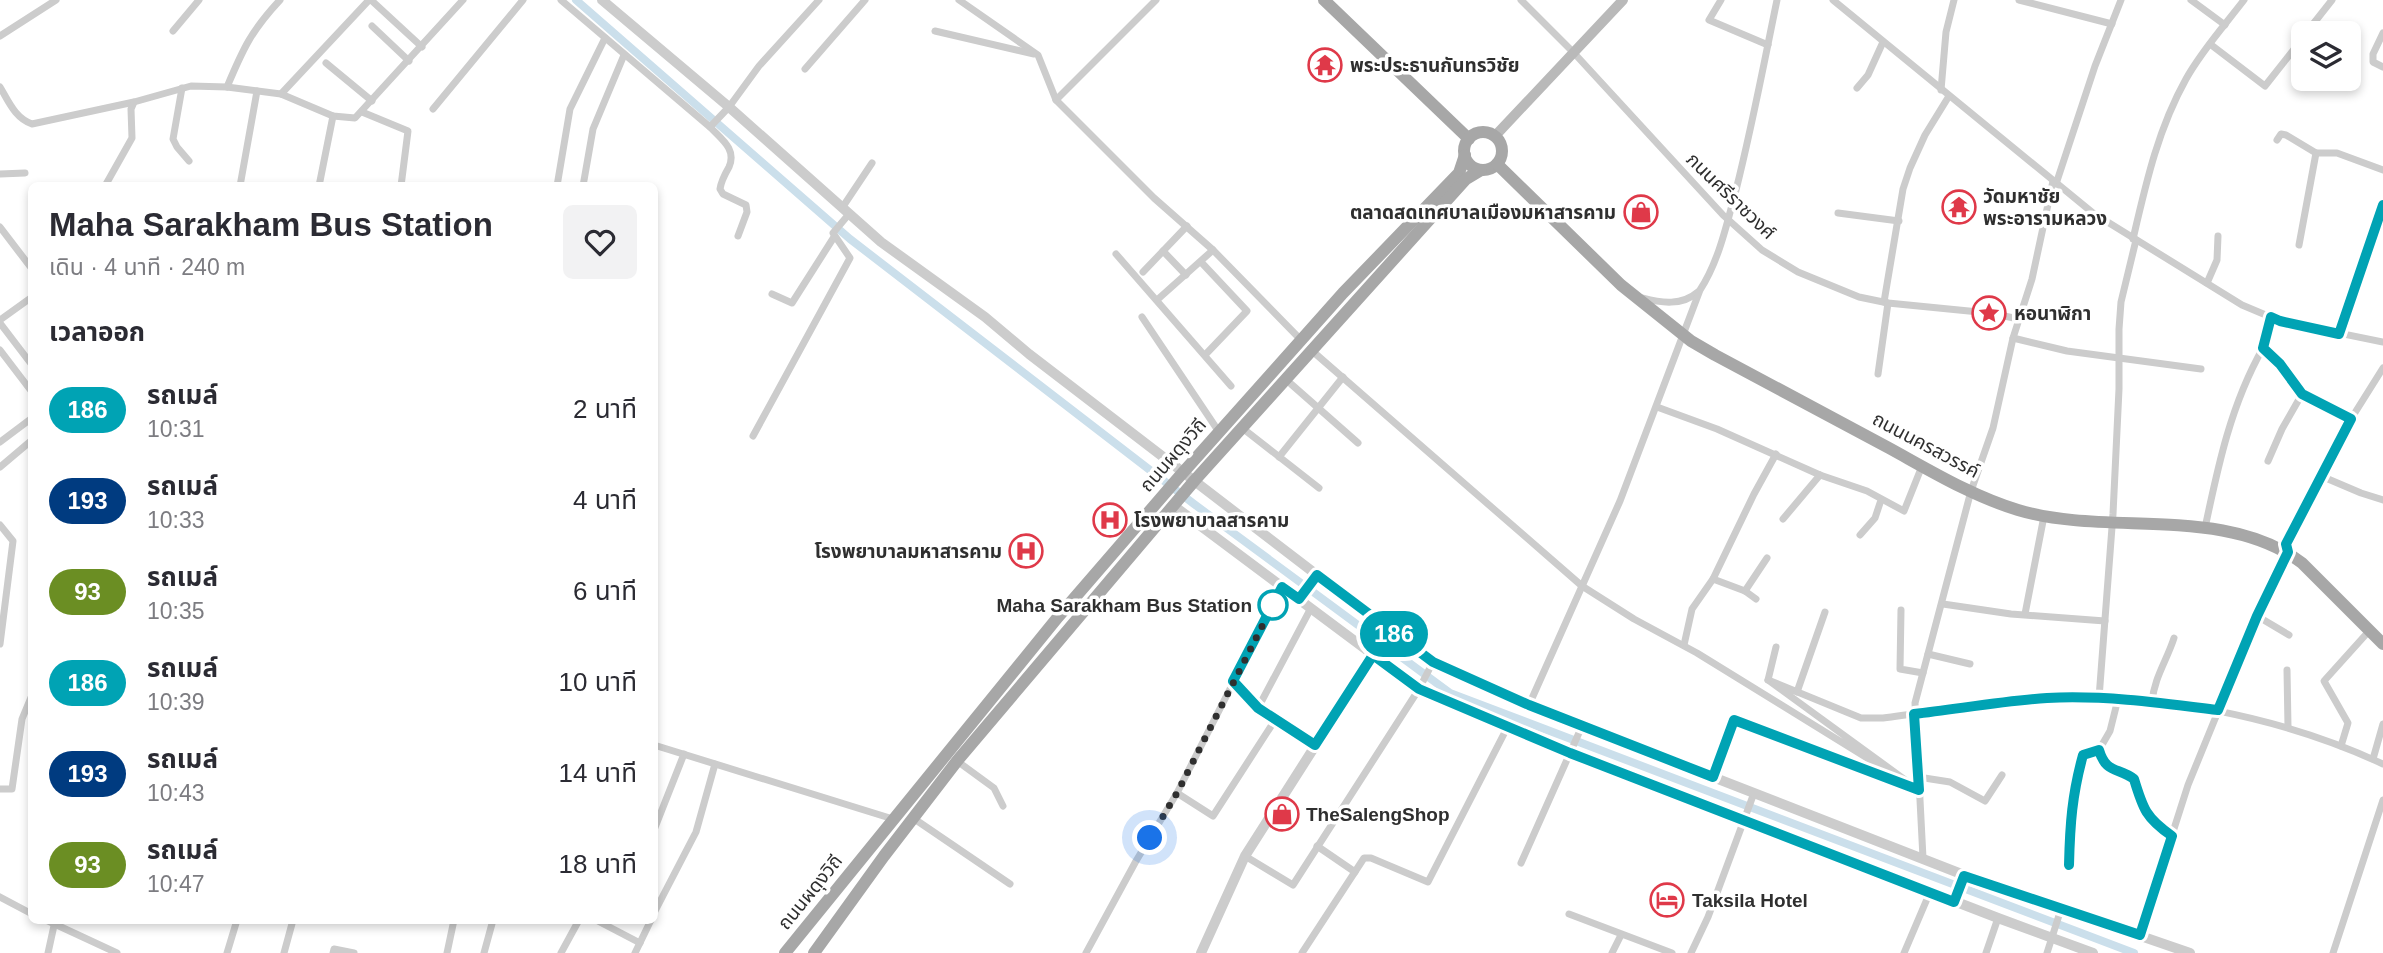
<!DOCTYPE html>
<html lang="th">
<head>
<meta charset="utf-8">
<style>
  :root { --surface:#fff; --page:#f2f2f3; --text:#2b2b33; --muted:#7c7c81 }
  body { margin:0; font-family:Arial,"Noto Sans Thai",sans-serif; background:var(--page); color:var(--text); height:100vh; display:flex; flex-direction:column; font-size:26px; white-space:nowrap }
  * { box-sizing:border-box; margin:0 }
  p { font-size:23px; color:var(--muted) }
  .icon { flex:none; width:38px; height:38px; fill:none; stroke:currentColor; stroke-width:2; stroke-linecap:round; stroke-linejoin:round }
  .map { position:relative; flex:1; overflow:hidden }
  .side { position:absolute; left:28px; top:182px; width:630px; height:742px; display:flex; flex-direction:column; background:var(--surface); border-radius:10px; box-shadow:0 4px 10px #0003 }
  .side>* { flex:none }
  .badge { padding:0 14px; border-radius:23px; font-size:24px; line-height:46px }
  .buttons { position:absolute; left:2291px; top:21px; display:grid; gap:14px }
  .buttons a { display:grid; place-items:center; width:70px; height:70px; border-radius:10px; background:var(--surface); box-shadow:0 4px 10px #0003; font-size:35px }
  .you { position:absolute; width:35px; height:35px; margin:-18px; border:5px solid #fff; border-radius:50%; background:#1a73e8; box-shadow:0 0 0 10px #1a73e833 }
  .map>.badge { position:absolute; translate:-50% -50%; box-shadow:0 0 0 4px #fff }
  h2 { padding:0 21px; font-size:26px; line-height:63px }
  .round { display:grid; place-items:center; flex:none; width:74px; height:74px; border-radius:10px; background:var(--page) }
  .overview { display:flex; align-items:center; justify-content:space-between; height:119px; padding:0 21px }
  h1 { font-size:33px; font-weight:700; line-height:52px }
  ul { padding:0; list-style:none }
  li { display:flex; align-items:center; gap:21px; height:91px; padding:0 21px }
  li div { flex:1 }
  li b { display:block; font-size:26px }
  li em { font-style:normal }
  li .badge { min-width:77px; font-weight:700; text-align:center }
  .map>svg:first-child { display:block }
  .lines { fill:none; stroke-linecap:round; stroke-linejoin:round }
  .canal { stroke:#cbdfeb; stroke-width:8 }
  .minor { stroke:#ccc; stroke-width:7 }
  .tertiary { stroke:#ccc; stroke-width:10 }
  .secondary { stroke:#b9b9b9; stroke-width:10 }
  .primary { stroke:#a7a7a7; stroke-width:12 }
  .line-casing { stroke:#fff; stroke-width:16 }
  .line { stroke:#00a3b4; stroke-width:10 }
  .walk { stroke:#2f2f2f; stroke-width:7; stroke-dasharray:0 12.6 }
  .stop-dot { fill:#fff; stroke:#00a3b4; stroke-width:3.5 }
  .labels { text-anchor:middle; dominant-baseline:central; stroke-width:7; stroke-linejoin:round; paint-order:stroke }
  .poi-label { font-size:19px; font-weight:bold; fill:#2f2f2f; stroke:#fff; text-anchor:start }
  .street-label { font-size:19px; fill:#2f2f2f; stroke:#fff }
  .stop-label { font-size:19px; font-weight:bold; fill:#2f2f2f; stroke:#fff; text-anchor:end }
</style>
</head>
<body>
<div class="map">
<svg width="2383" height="953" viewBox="0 0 2383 953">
  <rect width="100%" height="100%" fill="#fff"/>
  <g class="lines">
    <path class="canal" d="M 576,0 L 850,239 L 1194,504 L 1450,693 L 2134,953"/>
    <g class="minor">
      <path d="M 371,0 L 422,47"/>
      <path d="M 561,0 L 710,127 C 721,139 737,149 729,167 C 725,174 721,181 720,189 L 723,194 L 746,205 L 747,212 L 738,236"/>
      <path d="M 959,0 L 1038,55 L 1056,100 L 1154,198 L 1213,250 L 1302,341"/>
      <path d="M 1521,0 L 1574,53 L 1723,215 L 1762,250 L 1798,272 L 1859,297 L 1888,303 L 1989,313 L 2019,319"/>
      <path d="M 1721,0 L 1709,20 L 1768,45"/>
      <path d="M 1833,0 L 2093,213 L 2242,305 L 2280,321 L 2383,342"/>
      <path d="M 2019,0 L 2112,24"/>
      <path d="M 2191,0 L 2225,25"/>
      <path d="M 372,26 L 409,61"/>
      <path d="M 173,31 L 199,0"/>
      <path d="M 935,31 L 1034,54"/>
      <path d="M 2306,33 L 2332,0"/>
      <path d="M 2383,33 L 2373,54 L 2373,62 L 2383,67"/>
      <path d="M 0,36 L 56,0"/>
      <path d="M 2210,44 L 2265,86 L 2303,38"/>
      <path d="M 326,63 L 372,101"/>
      <path d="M 805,69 L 865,0"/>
      <path d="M 0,87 C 9,102 15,118 32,124 L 134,102"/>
      <path d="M 227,87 C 243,49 251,31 280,0"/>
      <path d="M 182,88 L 173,139 L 177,147 L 189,161"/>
      <path d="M 1857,88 L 1868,75 L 1883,42"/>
      <path d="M 1941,90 L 1946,32 L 1954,0"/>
      <path d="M 281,94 L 369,0"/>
      <path d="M 1056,100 L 1156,0"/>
      <path d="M 433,109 L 523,0"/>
      <path d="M 362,112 L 408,131 L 401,186"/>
      <path d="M 710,127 L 729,107 L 759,66 L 819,0"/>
      <path d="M 2277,140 L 2281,134 L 2286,135 L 2316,153 L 2337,153 L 2383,170"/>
      <path d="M 0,174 L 25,173"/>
      <path d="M 2056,184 L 2095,66 L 2121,0"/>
      <path d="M 105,186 L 132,138 L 131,109 L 134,102 L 191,86 L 227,87 L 281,94 L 333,116 L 355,118 L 463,0"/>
      <path d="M 240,186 L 257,91"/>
      <path d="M 319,186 L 333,116"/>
      <path d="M 557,186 L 570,109 L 605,38"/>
      <path d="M 583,186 L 593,129 L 624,55"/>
      <path d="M 842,208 L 872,163"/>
      <path d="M 1838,213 L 1899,221"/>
      <path d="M 0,227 L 32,269"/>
      <path d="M 2133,239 C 2146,183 2158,129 2186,79 C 2202,50 2225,25 2244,0"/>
      <path d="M 2299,245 L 2316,153"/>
      <path d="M 1163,251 L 1186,275"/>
      <path d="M 1116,254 L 1231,386"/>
      <path d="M 1201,262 L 1247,311 L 1205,355"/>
      <path d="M 1143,272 L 1187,226"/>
      <path d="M 2207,283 L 2217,260 L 2218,236"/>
      <path d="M 772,294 L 792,303 L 834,237"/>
      <path d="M 1643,298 C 1661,303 1682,306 1698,292"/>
      <path d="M 1157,300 L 1213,250"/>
      <path d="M 1884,302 L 1903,189 L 1910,168 L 1925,135 L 1949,96"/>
      <path d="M 1142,317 L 1219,432"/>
      <path d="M 2271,317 L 2263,348 L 2280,364 L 2302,394 L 2351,419"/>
      <path d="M 0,320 L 32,297"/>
      <path d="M 0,323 L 32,365"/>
      <path d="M 2339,334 L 2383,205"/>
      <path d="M 2013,338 L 2067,351 L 2201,369"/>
      <path d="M 1310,349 L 1582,586 L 1634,619 L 1697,653 L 1919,790 L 1768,680 L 1861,718 L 1883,718 C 1937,711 1992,702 2047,698 C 2155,691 2285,718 2383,764"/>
      <path d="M 0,350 L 32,392"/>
      <path d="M 1878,374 L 1888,303"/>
      <path d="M 1291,384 L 1358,443"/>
      <path d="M 1657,407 L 1717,429 L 1820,475 L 1867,491 L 1904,511 L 1922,466"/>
      <path d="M 1241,427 L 1319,488"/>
      <path d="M 753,436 L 850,258 L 833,233 L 849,214"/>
      <path d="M 0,442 L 32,418"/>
      <path d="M 1279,457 L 1343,377"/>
      <path d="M 2268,461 L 2282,429 L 2302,394"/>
      <path d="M 0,467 L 32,440"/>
      <path d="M 2321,476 L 2361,493 L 2383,500"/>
      <path d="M 1783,519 L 1820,475"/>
      <path d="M 0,525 L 13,541 L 0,644"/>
      <path d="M 2205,528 C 2218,466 2231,404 2263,348"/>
      <path d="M 1860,535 L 1875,518 L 1881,500"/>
      <path d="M 1713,579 L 1745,591 L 1756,599"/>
      <path d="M 1745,591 L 1767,558"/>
      <path d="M 1943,604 L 2011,614 L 2105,621"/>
      <path d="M 1901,610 L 1900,669 L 1923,673"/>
      <path d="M 2025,614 L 2044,516"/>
      <path d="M 2257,616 L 2289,635"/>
      <path d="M 1684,645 L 1692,609 L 1713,579 L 1754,494 L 1776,454"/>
      <path d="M 1928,654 L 1970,664"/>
      <path d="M 2287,670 L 2288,727"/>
      <path d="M 1768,680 L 1776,647"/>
      <path d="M 1233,681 L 1258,708 L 1311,608"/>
      <path d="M 1797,692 L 1825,612"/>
      <path d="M 2099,698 L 2113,514 L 2119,389 L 2119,329 L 2121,302 L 2136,240"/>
      <path d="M 2152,702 C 2154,678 2167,660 2174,638"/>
      <path d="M 1529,705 L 1620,501 L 1700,290 C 1719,261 1727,223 1736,190 C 1752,127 1764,63 1777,0"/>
      <path d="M 1258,708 L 1315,745"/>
      <path d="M 654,745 L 893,819"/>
      <path d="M 2341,746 L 2348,723 L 2324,681 L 2369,631"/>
      <path d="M 2099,750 C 2106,774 2118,767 2134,779 C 2142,809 2146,818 2172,836"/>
      <path d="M 2373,759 L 2383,724"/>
      <path d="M 957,761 L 994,788 L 1003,806"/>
      <path d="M 1713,777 L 1734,720 L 1903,784"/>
      <path d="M 1918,777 L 1950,782 L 1985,801 L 2002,775"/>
      <path d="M 0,789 L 12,789 L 22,719 L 32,695"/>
      <path d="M 1177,793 L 1213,816 L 1275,720"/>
      <path d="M 913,818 L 1010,884"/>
      <path d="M 654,830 L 684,754"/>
      <path d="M 1317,846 L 1355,872"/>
      <path d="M 1245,856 L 1293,885 L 1419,689 L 1433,662"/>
      <path d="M 1923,858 L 1915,703 L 1971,491 L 1993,428 L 2013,338 L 2032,279 L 2053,181"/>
      <path d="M 1521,863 L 1582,726"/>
      <path d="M 2069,865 L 2070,812 L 2083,755 L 2099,750 L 2110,731 L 2118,699"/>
      <path d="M 0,897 L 32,914"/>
      <path d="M 654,913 L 696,832 L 715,764"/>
      <path d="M 1569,914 L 1672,953"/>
      <path d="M 46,920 L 117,953"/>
      <path d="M 596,920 L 640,943"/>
      <path d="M 2140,935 L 2188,785 L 2257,616 L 2288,552 L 2286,544 L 2351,419 L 2383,368"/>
      <path d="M 48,953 L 55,921"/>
      <path d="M 227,953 L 237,920"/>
      <path d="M 284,953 L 293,920"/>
      <path d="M 333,953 L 334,949 L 354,953"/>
      <path d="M 447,953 L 454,920"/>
      <path d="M 484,953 L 493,920"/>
      <path d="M 561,953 L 579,920"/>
      <path d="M 635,953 L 651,920"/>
      <path d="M 1086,953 L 1136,861 L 1177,793 L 1282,587"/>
      <path d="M 1302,953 L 1364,858 L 1371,858 L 1428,882 L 1508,726"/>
      <path d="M 1612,953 L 1621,935"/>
      <path d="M 1691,953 L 1708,917 L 1754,793"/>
      <path d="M 1904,953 L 1930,892"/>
      <path d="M 1986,953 L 1998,918"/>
      <path d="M 2047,953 L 2061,909"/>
      <path d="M 2333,953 L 2383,800"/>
    </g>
    <g class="tertiary">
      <path d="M 602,0 L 729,107 L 881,242 L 985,317 L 1029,354 L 1317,575 L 1433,662 L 1582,726 L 1964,875 L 2190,953"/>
      <path d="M 1174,506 L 1419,689 L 1570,753 L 1998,918 L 2093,953"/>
      <path d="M 1299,599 L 1317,575"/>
      <path d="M 1954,902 L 1964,875"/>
      <path d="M 1201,953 L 1245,856 L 1389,630"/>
    </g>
    <path class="secondary" d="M 1495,136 L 1623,0"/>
    <g class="primary">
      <path d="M 1324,0 L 1469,139"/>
      <circle cx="1483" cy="151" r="19"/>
      <path d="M 1497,164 L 1621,285 L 1691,341 L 1715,355 C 1773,386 1831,417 1889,448 C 1931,471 1972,496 2018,510 C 2108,537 2224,504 2302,563 L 2383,644"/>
      <path d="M 785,953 L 1058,617 L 1179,477 L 1343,293 L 1459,173 L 1465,155"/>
      <path d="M 814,953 L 884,856 L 957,761 L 1195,480 L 1466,179 L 1481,170"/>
    </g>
  </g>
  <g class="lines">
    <defs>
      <path id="line" d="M 2069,865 C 2070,824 2072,795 2083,755 L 2099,750 C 2106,774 2118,767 2134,779 C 2143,809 2146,818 2172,836 L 2140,935 L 1964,876 L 1954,902 L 1570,753 L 1419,689 L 1373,655 L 1315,745 L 1258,708 L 1233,681 L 1282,587 L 1299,599 L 1317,575 L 1433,662 L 1529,705 L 1713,777 L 1734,720 L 1919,790 L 1914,714 C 1958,709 2003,701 2047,698 C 2105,695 2162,703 2218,710 L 2257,616 L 2288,552 L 2286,544 L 2351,419 L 2302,394 L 2280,364 L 2263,348 L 2271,317 L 2280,321 L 2339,334 L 2383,205"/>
    </defs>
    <use href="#line" class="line-casing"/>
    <use href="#line" class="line"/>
    <path class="walk" d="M 1150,838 L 1177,793 L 1273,605"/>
  </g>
  <defs>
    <symbol id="temple-ring" viewBox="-11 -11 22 22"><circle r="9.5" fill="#fff" stroke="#df3949" stroke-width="1.5"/><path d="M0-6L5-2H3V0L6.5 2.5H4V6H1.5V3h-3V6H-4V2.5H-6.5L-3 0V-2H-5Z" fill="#df3949"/></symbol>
    <symbol id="shop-ring" viewBox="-11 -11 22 22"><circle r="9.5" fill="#fff" stroke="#df3949" stroke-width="1.5"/><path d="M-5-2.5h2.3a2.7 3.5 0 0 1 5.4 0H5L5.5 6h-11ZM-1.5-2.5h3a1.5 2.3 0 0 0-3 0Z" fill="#df3949"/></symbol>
    <symbol id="sight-ring" viewBox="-11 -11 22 22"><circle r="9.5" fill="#fff" stroke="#df3949" stroke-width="1.5"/><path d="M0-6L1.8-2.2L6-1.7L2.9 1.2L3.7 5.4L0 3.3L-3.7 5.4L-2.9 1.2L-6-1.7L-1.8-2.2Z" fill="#df3949"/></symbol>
    <symbol id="hospital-ring" viewBox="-11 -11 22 22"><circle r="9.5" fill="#fff" stroke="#df3949" stroke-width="1.5"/><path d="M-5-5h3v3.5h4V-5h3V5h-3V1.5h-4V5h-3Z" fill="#df3949"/></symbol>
    <symbol id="hotel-ring" viewBox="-11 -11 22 22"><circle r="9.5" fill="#fff" stroke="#df3949" stroke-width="1.5"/><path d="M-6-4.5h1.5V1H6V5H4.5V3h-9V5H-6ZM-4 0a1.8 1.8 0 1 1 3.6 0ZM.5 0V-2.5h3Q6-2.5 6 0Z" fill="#df3949"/></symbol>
  </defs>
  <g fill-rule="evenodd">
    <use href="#temple-ring" x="1306" y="46" width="38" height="38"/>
    <use href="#temple-ring" x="1940" y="188" width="38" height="38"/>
    <use href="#shop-ring" x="1622" y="193" width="38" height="38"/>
    <use href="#sight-ring" x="1970" y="294" width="38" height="38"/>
    <use href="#hospital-ring" x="1091" y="501" width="38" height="38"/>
    <use href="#hospital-ring" x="1007" y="532" width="38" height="38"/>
    <use href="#shop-ring" x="1263" y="795" width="38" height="38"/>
    <use href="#hotel-ring" x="1648" y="881" width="38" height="38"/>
  </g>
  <circle class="stop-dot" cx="1273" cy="605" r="14"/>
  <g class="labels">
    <g class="poi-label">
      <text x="1350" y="65">พระประธานกันทรวิชัย</text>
      <text x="1983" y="196">วัดมหาชัย<tspan x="1983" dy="22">พระอารามหลวง</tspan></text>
      <text x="1616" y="212" text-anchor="end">ตลาดสดเทศบาลเมืองมหาสารคาม</text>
      <text x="2014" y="313">หอนาฬิกา</text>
      <text x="1134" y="520">โรงพยาบาลสารคาม</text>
      <text x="1002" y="551" text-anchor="end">โรงพยาบาลมหาสารคาม</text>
      <text x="1306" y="814">TheSalengShop</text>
      <text x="1692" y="900">Taksila Hotel</text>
    </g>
    <g class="street-label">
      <text transform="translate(1731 196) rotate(44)">ภนนศรีราชวงศ์</text>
      <text transform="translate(1926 445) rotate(28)">ถนนนครสวรรค์</text>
      <text transform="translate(1173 455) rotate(-49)">ถนนผดุงวิถี</text>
      <text transform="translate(810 892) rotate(-51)">ถนนผดุงวิถี</text>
    </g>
    <g class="stop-label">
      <text x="1252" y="605">Maha Sarakham Bus Station</text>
    </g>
  </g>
</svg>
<div class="buttons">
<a><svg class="icon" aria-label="layers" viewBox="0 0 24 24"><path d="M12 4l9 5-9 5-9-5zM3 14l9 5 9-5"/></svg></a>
</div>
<div class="you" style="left:1150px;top:838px"></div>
<b class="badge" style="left:1394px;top:634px;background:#00a3b4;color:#fff">186</b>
<section class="side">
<div class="overview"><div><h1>Maha Sarakham Bus Station</h1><p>เดิน · 4 นาที · 240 m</p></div><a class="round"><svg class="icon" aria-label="heart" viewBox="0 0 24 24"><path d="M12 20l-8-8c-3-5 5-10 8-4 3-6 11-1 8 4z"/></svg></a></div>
<h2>เวลาออก</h2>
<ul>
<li><span class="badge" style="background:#00a3b4;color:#fff">186</span><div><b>รถเมล์</b><p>10:31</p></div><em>2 นาที</em></li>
<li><span class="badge" style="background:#003b80;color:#fff">193</span><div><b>รถเมล์</b><p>10:33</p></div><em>4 นาที</em></li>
<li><span class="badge" style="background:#6b8e23;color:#fff">93</span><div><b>รถเมล์</b><p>10:35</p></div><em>6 นาที</em></li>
<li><span class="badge" style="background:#00a3b4;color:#fff">186</span><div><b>รถเมล์</b><p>10:39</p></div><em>10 นาที</em></li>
<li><span class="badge" style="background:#003b80;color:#fff">193</span><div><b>รถเมล์</b><p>10:43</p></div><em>14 นาที</em></li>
<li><span class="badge" style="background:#6b8e23;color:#fff">93</span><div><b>รถเมล์</b><p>10:47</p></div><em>18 นาที</em></li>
</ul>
</section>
</div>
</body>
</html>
